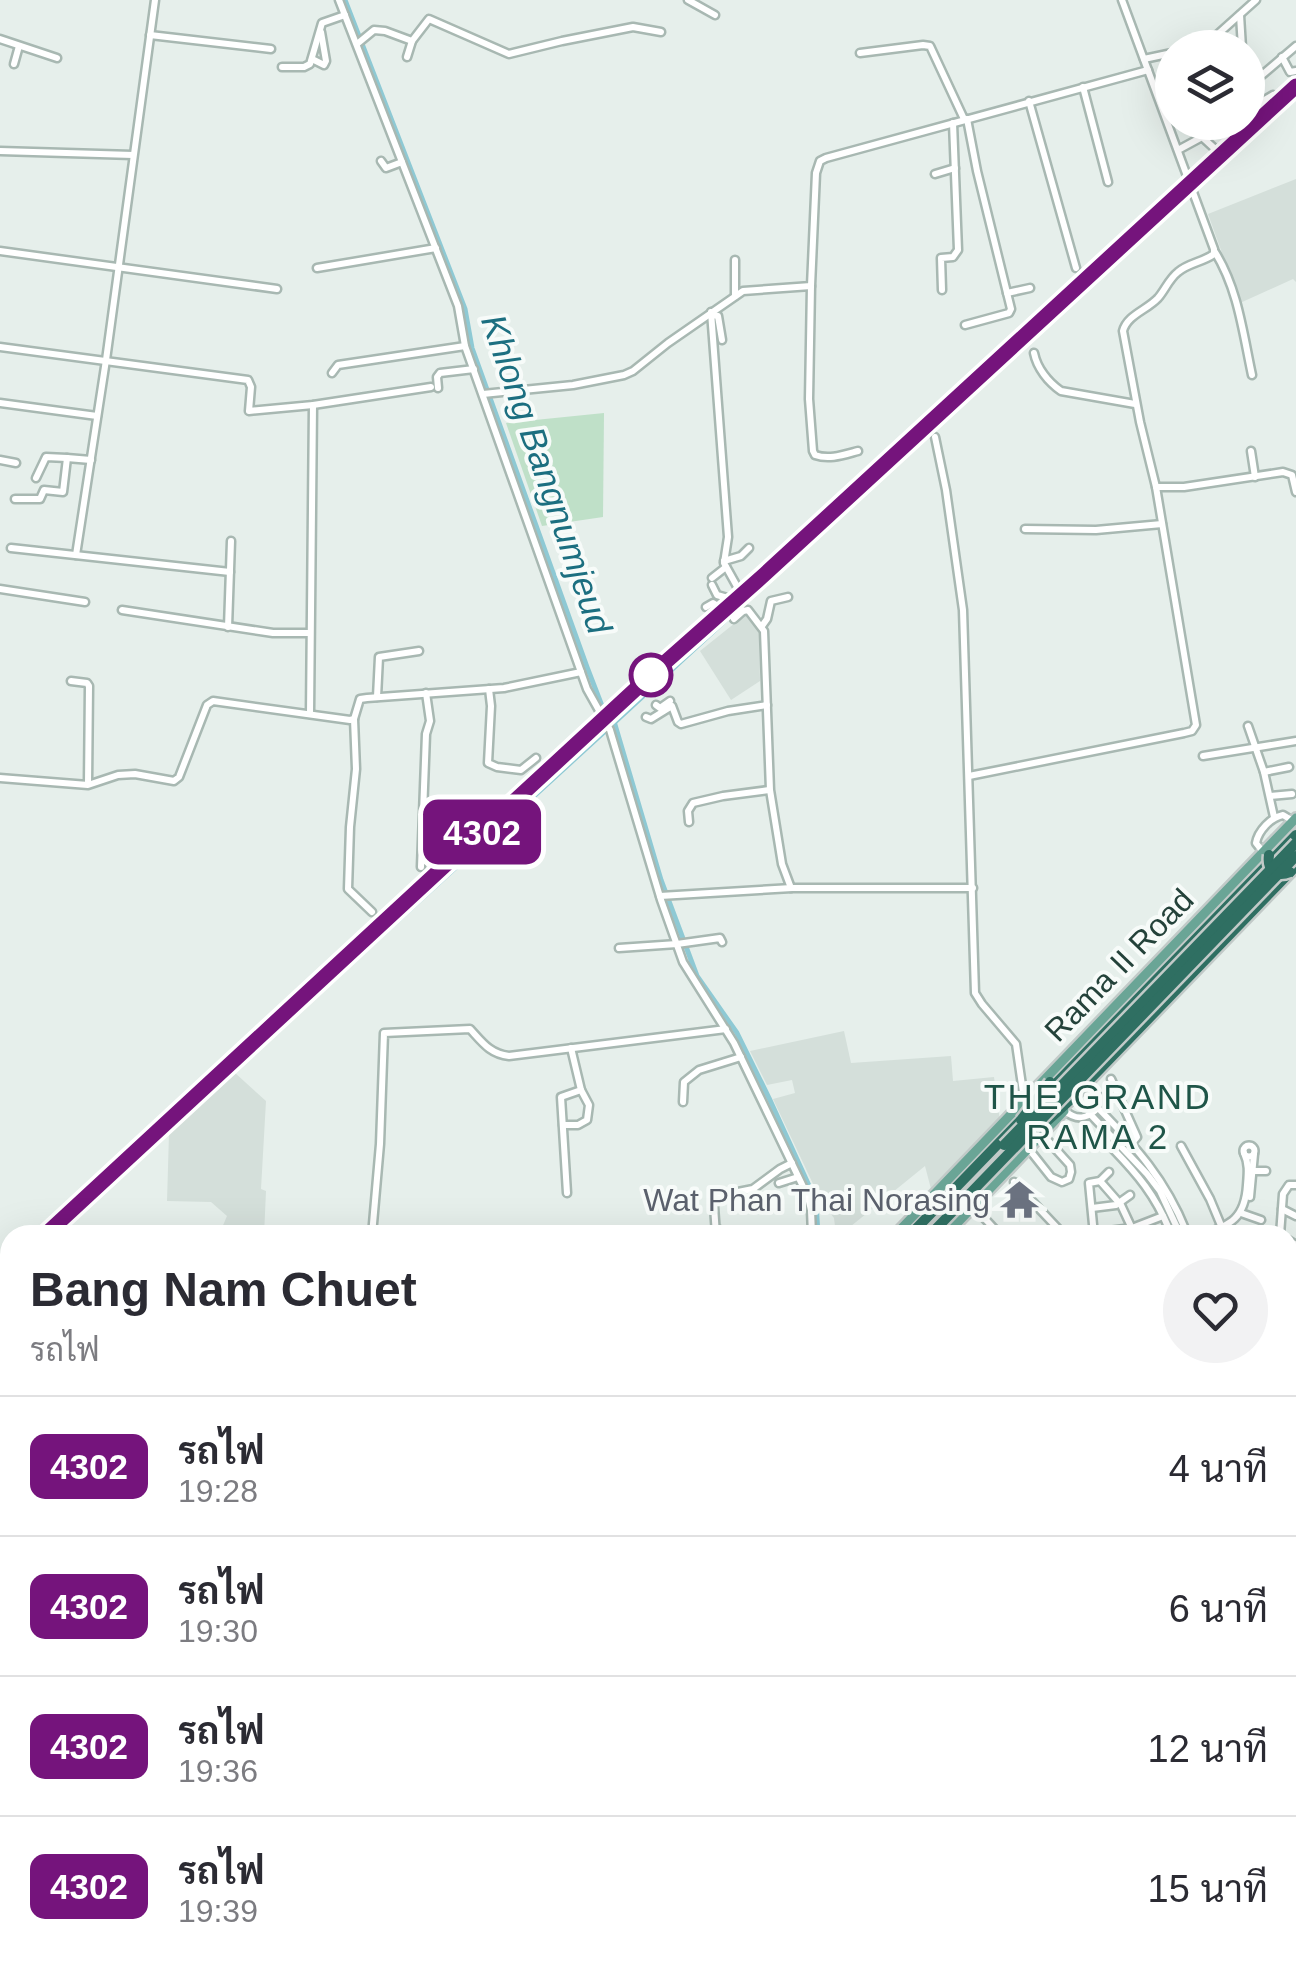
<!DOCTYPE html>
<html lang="th">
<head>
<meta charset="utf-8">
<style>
  :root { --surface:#fff; --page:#f2f2f3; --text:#2b2b33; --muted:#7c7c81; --line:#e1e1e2 }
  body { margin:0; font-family:Helvetica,Sarabun,sans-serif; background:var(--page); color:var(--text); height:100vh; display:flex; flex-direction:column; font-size:38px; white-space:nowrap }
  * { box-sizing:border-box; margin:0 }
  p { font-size:32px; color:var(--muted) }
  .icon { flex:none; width:55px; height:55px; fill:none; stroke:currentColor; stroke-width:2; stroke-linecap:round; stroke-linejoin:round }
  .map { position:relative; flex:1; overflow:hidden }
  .panel { position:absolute; left:0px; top:1225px; width:1298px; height:752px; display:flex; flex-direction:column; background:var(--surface); border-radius:30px 30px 0 0; box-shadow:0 10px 40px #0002 }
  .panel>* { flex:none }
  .badge { padding:0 20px; border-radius:15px; font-size:35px; line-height:65px }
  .fabs { position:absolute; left:1155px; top:30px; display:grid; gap:20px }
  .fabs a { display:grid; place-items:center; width:110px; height:110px; border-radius:50%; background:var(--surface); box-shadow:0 10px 40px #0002; font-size:50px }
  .map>.badge { position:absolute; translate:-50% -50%; box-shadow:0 0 0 5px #fff }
  .round { display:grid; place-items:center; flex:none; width:105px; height:105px; border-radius:52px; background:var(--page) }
  .headline { display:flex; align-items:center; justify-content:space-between; height:170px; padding:0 30px }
  h1 { font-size:48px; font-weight:600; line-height:75px }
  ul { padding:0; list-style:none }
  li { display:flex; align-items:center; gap:30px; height:140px; padding:0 30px; border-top:2px solid var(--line) }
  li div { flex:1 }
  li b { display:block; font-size:38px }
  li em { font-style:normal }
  li .badge { min-width:110px; font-weight:700; text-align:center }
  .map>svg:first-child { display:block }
  .built { fill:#d4dfda }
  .green { fill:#bfe0c8 }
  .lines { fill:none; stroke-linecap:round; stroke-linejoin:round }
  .canal { stroke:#8ec9d4; stroke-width:5 }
  .minor-casing { stroke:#a8b8b2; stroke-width:11 }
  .major-casing { stroke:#c2cac8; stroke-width:14 }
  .highway-casing { stroke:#c2cac8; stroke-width:15 }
  .minor { stroke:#fff; stroke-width:6 }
  .major { stroke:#6aa596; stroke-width:9 }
  .highway { stroke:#2f6f62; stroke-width:10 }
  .rail { stroke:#5f7d75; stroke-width:2.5; stroke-dasharray:20 10; stroke-linecap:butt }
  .highway-bridge-casing { stroke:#c2cac8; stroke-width:15; stroke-linecap:butt }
  .highway-bridge { stroke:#2f6f62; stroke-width:10 }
  .line-casing { stroke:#fff; stroke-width:22 }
  .line { stroke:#75147c; stroke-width:15 }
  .stop-dot { fill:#fff; stroke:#75147c; stroke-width:5 }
  .labels { text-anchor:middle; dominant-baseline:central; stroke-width:8; stroke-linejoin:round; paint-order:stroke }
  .street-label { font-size:32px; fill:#24423a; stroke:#f7fbf9 }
  .worship-label { font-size:32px; fill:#5b616d; stroke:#f7fbf9; text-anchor:end }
  .water-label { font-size:35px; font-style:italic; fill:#1c6f80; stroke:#f7fbf9 }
  .neighbourhood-label { font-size:35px; letter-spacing:2.5px; fill:#1f5548; stroke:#f7fbf9 }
</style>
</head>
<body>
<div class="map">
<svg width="1296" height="1976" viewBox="0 0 1296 1976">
  <rect width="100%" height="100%" fill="#e6efeb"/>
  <g class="built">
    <path d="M 1296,179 L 1296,282 L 1293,279 L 1240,303 L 1208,214 Z"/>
    <path d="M 745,615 L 759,631 L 760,681 L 731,700 L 700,651 Z"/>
    <path d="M 844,1031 L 851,1063 L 951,1056 L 953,1081 L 994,1077 L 1000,1121 L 931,1189 L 925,1166 L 840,1235 L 836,1235 L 834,1218 L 822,1203 L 773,1099 L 795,1093 L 792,1080 L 767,1085 L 750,1051 Z"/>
    <path d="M 234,1072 L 266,1101 L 261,1189 L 266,1191 L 264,1235 L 214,1235 L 221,1230 L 227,1216 L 211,1202 L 167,1201 L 169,1134 Z"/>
  </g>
  <path class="green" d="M 604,413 L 603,517 L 542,526 L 506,423 Z"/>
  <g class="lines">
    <g class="canal">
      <path d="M 345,0 L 465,309 L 472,348 L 587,667 L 602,706 L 613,718 L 661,880 L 697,976 L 737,1033 L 769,1098 L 816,1201 L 818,1235"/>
      <path d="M 1196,187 L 1296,95"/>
      <path d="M 39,1235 L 604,717"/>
      <path d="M 53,1235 L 614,723 L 1190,192"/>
      <path d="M 0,1271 L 10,1262"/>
      <path d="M 0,1283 L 10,1274"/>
      <path d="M 0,1784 L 10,1791"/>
      <path d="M 55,1968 L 66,1976"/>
      <path d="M 850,1968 L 850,1976"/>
    </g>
    <defs>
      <g id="minor">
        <path d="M 339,0 L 458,306 L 465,346 L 587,689 L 610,730 L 661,900 L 683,962 L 734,1043 L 808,1197 L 811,1210 L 812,1235"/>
        <path d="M 688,0 L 715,15"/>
        <path d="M 1240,15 L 1242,48"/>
        <path d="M 150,35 L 271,49"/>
        <path d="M 0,39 L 57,58"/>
        <path d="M 357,44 L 374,30 L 385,31 L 412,41 L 429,19 L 509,54 L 562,41 L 633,27 L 661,32"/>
        <path d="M 1196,48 L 1208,43 L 1256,0"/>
        <path d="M 860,53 L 923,45 L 930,46 L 964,119"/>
        <path d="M 407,57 L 412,41"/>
        <path d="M 1282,57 L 1290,72 L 1296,71"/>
        <path d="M 312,59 L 324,65 L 326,61 L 321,32"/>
        <path d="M 1144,59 L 1172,53"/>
        <path d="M 14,64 L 19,46"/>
        <path d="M 282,67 L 304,67 L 310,64 L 322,23 L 345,15"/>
        <path d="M 1083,87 L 1108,182"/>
        <path d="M 1248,87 L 1296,46"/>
        <path d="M 1248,91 L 1255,102 L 1261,102 L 1273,95"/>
        <path d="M 1029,101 L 1076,268"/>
        <path d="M 1178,150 L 1202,137 L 1214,148"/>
        <path d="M 0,151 L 133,155"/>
        <path d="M 381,161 L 386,168 L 402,162"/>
        <path d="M 935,174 L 955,168"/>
        <path d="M 0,251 L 277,289"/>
        <path d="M 1215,252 C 1238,289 1243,333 1252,375"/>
        <path d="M 317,268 L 436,248"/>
        <path d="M 811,286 L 809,399 L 813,451 L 815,455 C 829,460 843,455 858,451"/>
        <path d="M 942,290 L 941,258 L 953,257 L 958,250 L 953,123"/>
        <path d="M 1007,293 L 1030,288"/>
        <path d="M 735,296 L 735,260"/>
        <path d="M 711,312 L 728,537 L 724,563 L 739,590 L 731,599 L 743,611"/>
        <path d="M 712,315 L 718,316 L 722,340"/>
        <path d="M 965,325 L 1009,313 L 1011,309 L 977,171 L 967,119"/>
        <path d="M 0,347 L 248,380 L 251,387 L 249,411 L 313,405 L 431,387"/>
        <path d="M 1034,353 C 1037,368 1048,382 1061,391 L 1135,404"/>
        <path d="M 332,373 L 338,365 L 465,346"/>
        <path d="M 438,388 L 437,377 L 440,373 L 474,369"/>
        <path d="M 483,394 L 573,385 L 624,375 L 633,371 L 668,343 L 743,291 L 811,286 L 816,173 L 820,161 L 826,158 L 1148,70"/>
        <path d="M 0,403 L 97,416"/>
        <path d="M 935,437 L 946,490 L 963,610 L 975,993 L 982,1004 L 1016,1044 L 1024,1099"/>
        <path d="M 1251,451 L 1255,477"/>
        <path d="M 0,460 L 16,463"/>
        <path d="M 36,478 L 46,457 L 67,458"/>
        <path d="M 1156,487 L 1184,487 L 1283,472 L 1292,475 L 1296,492"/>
        <path d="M 15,499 L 40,499 L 44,490 L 63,492 L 67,458 L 91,460"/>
        <path d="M 1025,529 L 1096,530 L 1162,524"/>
        <path d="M 11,548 L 230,572"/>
        <path d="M 76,555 L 106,360 L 155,0"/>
        <path d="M 724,561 L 741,556 L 749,548"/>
        <path d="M 712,578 L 726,567"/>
        <path d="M 0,589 L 85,602"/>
        <path d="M 706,607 L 713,603 L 721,608 L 731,599 L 717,595 L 712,585"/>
        <path d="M 122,610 L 273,633 L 310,633"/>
        <path d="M 734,619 L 743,611 L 748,610 L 764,631 L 770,790 L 782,864 L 791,888"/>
        <path d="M 762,626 L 767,619 L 771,601 L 788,597"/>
        <path d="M 228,627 L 231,541"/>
        <path d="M 71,681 L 87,683 L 89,686 L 88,784"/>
        <path d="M 489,689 L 491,706 L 488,763 L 497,767 L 521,770 L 536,758"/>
        <path d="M 377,697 L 379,657 L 419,651"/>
        <path d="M 656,705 L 660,708 L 670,701"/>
        <path d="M 310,714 L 313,405"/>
        <path d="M 646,717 L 651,719 L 672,706 L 678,722 L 681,724 L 728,711 L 767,705"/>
        <path d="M 354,719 L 356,769 L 350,827 L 348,889 L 372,912"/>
        <path d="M 607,720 L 648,683"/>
        <path d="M 1248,726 L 1264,772 L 1274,817"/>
        <path d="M 1203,756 L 1296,741"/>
        <path d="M 1264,772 L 1289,767"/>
        <path d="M 969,776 L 1184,733 L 1192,731 L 1196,725 L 1156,487 L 1140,422 L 1123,331 C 1127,315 1147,310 1158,298 C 1165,290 1169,279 1178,272 C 1188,263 1203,262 1214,254 L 1214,249 L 1122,0"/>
        <path d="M 0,778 L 88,785 L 118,775 L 135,774 L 174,781 L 179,777 L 207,705 L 213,701 L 350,720 L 354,719 L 360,699 L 367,698 L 504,688 L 581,672"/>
        <path d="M 1270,796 L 1292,794"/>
        <path d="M 689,822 L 688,811 L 693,803 L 723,796 L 769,790"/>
        <path d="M 1263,852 L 1256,843 C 1258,831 1271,817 1283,815 L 1293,821"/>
        <path d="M 421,867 L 426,734 L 430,721 L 426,693"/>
        <path d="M 660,896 L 792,888 L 973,888"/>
        <path d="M 619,948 L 677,944 L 720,938 L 722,942"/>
        <path d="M 1111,1079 L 1137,1137 L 1131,1144"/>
        <path d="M 1090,1085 L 1098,1096 L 1098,1108 C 1136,1147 1165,1179 1186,1231"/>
        <path d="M 683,1102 L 684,1082 L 699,1070 L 741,1057"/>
        <path d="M 1065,1111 C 1077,1121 1087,1119 1098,1108"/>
        <path d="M 1091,1115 L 1147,1174 L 1160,1191 L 1180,1234"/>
        <path d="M 563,1125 L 578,1125 L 587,1120 L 589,1105 L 581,1090"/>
        <circle cx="1249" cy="1151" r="5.5"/>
        <path d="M 1181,1146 L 1210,1199 L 1225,1235"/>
        <path d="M 1028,1148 L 1051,1177 L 1062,1182 L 1069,1179 L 1071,1172 L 1070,1165 L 1042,1134"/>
        <path d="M 1113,1149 C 1138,1175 1155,1195 1169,1229"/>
        <path d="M 1249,1171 L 1266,1171"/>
        <path d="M 1100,1181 L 1121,1205 L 1135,1235"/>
        <path d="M 1014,1182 L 1064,1235"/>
        <path d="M 779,1183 L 798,1177"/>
        <path d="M 567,1193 L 561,1097 L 581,1090 L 571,1048"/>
        <path d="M 1250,1197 L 1254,1154"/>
        <path d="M 974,1207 L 1000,1235"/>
        <path d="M 1092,1208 L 1116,1205 L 1130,1195"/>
        <path d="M 1282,1209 L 1296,1216"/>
        <path d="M 1241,1213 L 1261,1220"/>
        <path d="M 720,1230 L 739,1235"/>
        <path d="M 1093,1233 L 1132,1228 L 1163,1216"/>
        <path d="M 372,1235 L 380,1144 L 384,1033 L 470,1029 C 482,1042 490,1054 509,1056 L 726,1029"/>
        <path d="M 716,1235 L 714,1206 L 718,1196 L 753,1189 L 780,1169 L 792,1163"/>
        <path d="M 1094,1235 L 1089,1183 L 1100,1181 L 1109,1172"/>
        <path d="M 1202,1235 C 1231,1225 1245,1218 1247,1185 C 1248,1173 1249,1164 1244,1153"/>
        <path d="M 1280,1235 L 1283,1194 L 1289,1185 L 1296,1185"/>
        <path d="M 1288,1240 L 1296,1245"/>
        <path d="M 1288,1270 L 1296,1275"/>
        <path d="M 1288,1301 L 1294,1304"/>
        <path d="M 1288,1334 L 1293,1339 L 1295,1347 L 1288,1356"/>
        <path d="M 1288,1421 L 1296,1426"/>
        <path d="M 1288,1444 L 1296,1449"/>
        <path d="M 1288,1492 L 1296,1497"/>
        <path d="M 1288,1541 L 1296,1546"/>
        <path d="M 1288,1590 L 1296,1572"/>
        <path d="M 1288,1604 L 1296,1609"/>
        <path d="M 1288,1634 L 1296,1639"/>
        <path d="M 1288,1666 L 1295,1669"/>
        <path d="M 1288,1679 L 1293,1692 L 1296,1716"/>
        <path d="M 0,1730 L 10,1729"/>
        <path d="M 1288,1735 L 1296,1734"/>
        <path d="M 1288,1755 L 1296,1753"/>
        <path d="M 1288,1775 L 1296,1774"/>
        <path d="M 1289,1796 L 1296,1795"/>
        <path d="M 1288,1819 L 1294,1817"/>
        <path d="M 1288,1840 L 1296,1837"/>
        <path d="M 1288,1862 L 1296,1859"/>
        <path d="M 1288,1877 L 1296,1928"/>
        <path d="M 97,1968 L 98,1976"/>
        <path d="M 227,1968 L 228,1976"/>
        <path d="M 324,1968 L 335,1976 L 342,1968"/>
        <path d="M 416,1968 L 417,1976"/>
        <path d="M 448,1968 L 449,1976"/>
        <path d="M 527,1968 L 531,1976"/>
        <path d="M 674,1968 L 675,1976"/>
        <path d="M 285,1975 L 307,1968"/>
        <path d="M 105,1976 L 106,1968"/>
        <path d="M 366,1976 L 373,1968"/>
        <path d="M 468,1976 L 507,1970"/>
        <path d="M 1045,1976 L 1047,1968"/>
      </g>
      <g id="major">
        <path d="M 895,1235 L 1296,818"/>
        <path d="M 946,1235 L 1064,1111"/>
        <path d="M 0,1480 L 10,1481"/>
        <path d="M 0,1516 L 10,1517"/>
      </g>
      <g id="highway">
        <path d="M 1042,1098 L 1296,835"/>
        <path d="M 1034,1133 L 1070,1100 L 1296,866"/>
        <path d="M 910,1235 L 1027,1114"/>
        <path d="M 0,1494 L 10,1495"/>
        <path d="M 0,1506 L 10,1506"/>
      </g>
    </defs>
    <use href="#minor" class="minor-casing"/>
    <use href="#major" class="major-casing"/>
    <use href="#highway" class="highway-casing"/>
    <use href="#minor" class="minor"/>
    <use href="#major" class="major"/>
    <use href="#highway" class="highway"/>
    <g class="rail">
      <path d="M 45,1235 L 652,674 L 765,574 L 1296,85"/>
      <path d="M 0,1276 L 10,1266"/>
    </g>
    <defs>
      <g id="highway-bridge">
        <path d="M 1269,855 C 1267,869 1275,878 1290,872"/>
        <path d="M 1021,1120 L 1050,1082"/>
        <path d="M 1004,1145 L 1296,843"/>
        <path d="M 930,1235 L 1296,856"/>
      </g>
    </defs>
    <use href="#highway-bridge" class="highway-bridge-casing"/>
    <use href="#highway-bridge" class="highway-bridge"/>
  </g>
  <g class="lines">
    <defs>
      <path id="line" d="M 45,1235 L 652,674 L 765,574 L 1296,86"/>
    </defs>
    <use href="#line" class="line-casing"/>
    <use href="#line" class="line"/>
  </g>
  <defs>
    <symbol id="temple-bare" viewBox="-9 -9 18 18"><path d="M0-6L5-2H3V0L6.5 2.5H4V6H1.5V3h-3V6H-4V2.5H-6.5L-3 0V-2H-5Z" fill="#6b7280" stroke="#f7fbf9" stroke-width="2.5" paint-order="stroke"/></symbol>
  </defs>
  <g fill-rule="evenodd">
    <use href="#temple-bare" x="992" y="1172" width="55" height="55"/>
  </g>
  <circle class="stop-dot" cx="651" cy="675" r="20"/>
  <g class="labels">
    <g class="street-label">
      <text transform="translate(1119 965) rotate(-46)">Rama II Road</text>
    </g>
    <g class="worship-label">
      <text x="990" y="1200">Wat Phan Thai Norasing</text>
    </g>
    <g class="water-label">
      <text transform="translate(547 474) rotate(71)">Khlong Bangnumjeud</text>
    </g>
    <g class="neighbourhood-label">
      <text x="1098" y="1096">THE GRAND<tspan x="1098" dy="40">RAMA 2</tspan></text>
    </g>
  </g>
</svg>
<div class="fabs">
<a><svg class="icon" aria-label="layers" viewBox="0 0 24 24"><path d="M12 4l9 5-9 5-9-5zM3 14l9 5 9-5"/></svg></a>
</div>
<b class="badge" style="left:482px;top:832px;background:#75147c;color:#fff">4302</b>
<section class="panel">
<div class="headline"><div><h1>Bang Nam Chuet</h1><p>รถไฟ</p></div><a class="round"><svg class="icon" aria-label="heart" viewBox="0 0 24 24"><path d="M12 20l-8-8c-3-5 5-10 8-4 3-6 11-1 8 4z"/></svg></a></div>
<ul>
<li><span class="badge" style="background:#75147c;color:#fff">4302</span><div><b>รถไฟ</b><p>19:28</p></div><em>4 นาที</em></li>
<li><span class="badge" style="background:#75147c;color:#fff">4302</span><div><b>รถไฟ</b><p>19:30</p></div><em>6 นาที</em></li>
<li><span class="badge" style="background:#75147c;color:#fff">4302</span><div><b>รถไฟ</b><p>19:36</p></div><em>12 นาที</em></li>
<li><span class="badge" style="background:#75147c;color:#fff">4302</span><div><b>รถไฟ</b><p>19:39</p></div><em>15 นาที</em></li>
</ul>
</section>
</div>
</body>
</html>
